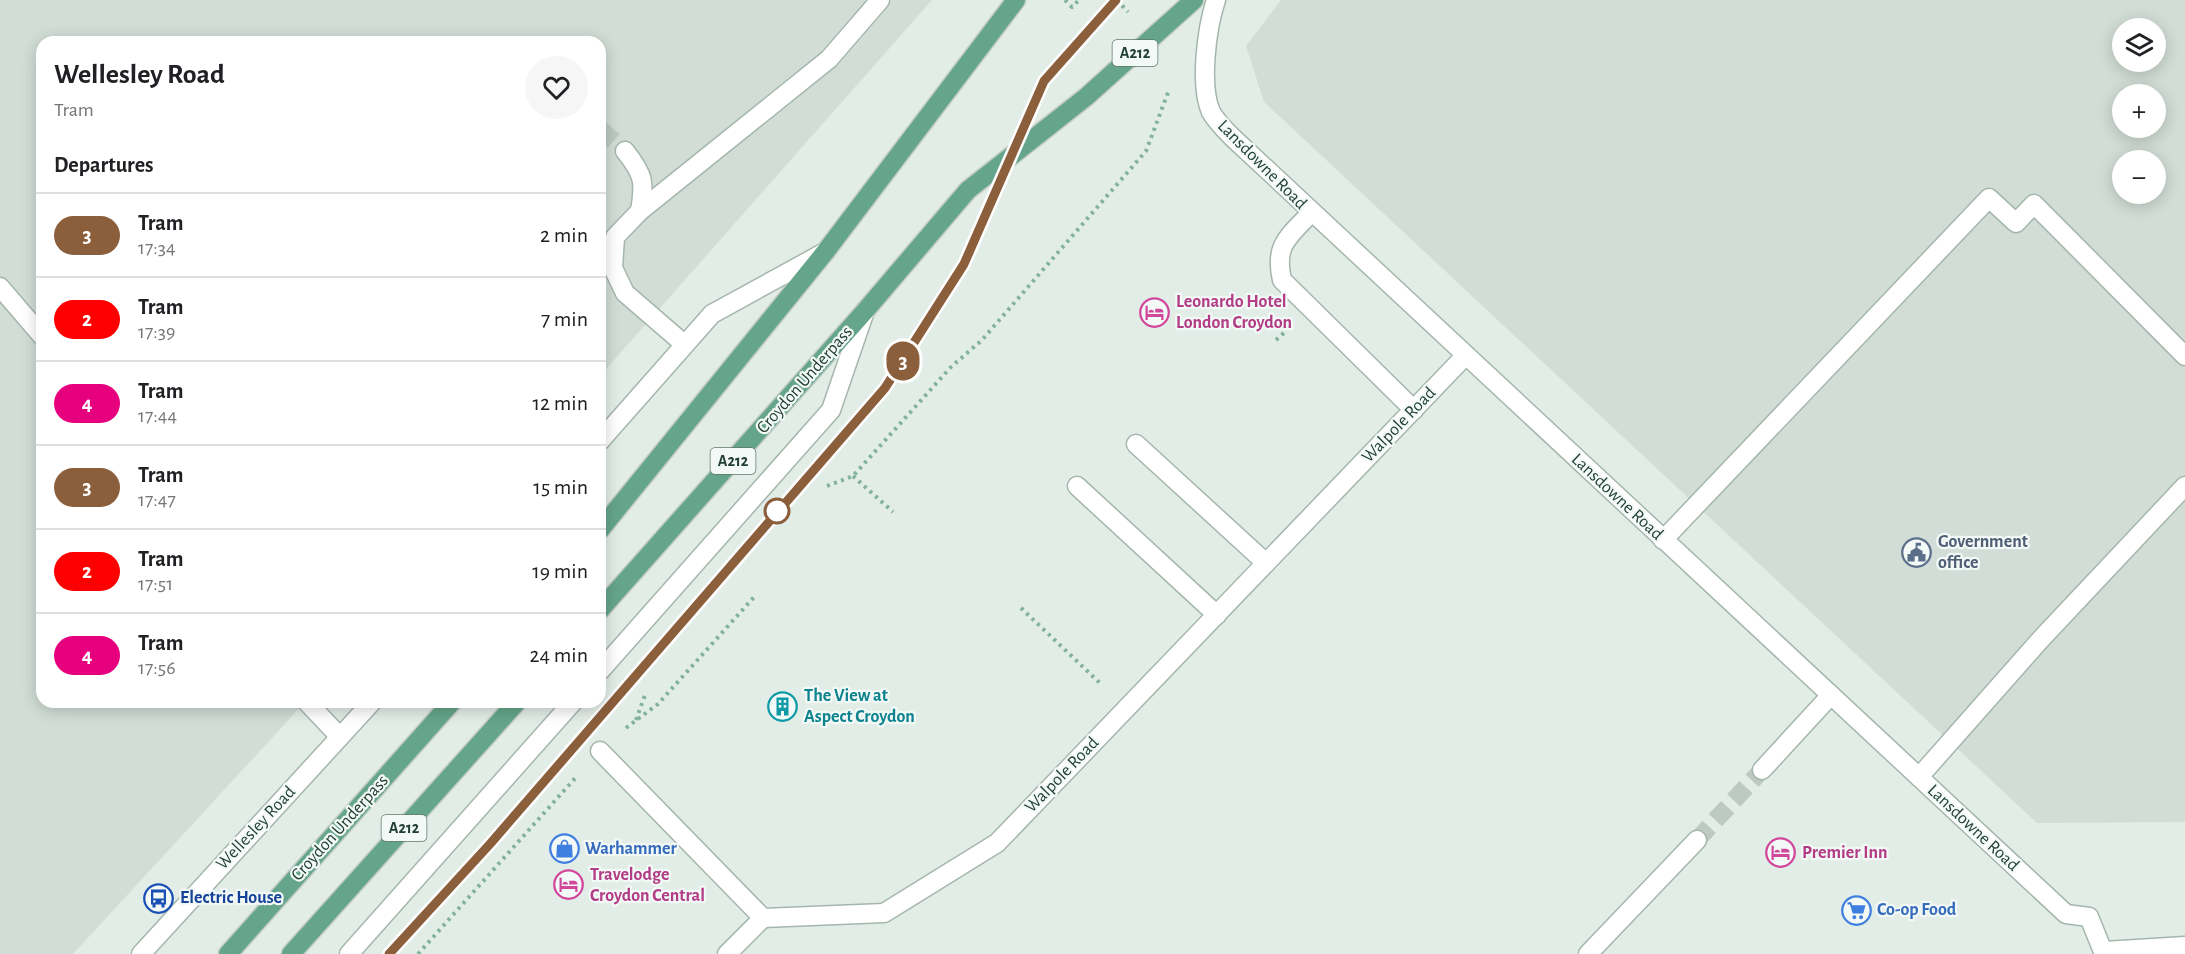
<!DOCTYPE html>
<html lang="en">
<head>
<meta charset="utf-8">
<style>
  :root { --surface:#fff; --page:#f6f6f6; --text:#202124; --muted:#757577; --line:#e0e0e0 }
  body { margin:0; font-family:"Alegreya Sans",sans-serif; background:var(--page); color:var(--text); height:100vh; display:flex; flex-direction:column; font-size:22px; white-space:nowrap }
  * { box-sizing:border-box; margin:0 }
  p { font-size:20px; color:var(--muted) }
  .icon { flex:none; width:33px; height:33px; fill:none; stroke:currentColor; stroke-width:2; stroke-linecap:round; stroke-linejoin:round }
  .map { position:relative; flex:1; overflow:hidden }
  .details { position:absolute; left:36px; top:36px; width:570px; height:672px; display:flex; flex-direction:column; background:var(--surface); border-radius:18px; box-shadow:0 3px 15px #0003 }
  .details>* { flex:none }
  .badge { padding:0 12px; border-radius:20px; font-size:21px; line-height:39px }
  .buttons { position:absolute; left:2112px; top:18px; display:grid; gap:12px }
  .buttons a { display:grid; place-items:center; width:54px; height:54px; border-radius:50%; background:var(--surface); box-shadow:0 3px 15px #0003; font-size:30px }
  .map>.badge { position:absolute; translate:-50% -50%; box-shadow:0 0 0 3px #fff }
  h2 { padding:0 18px; font-size:22px; line-height:54px }
  .round { display:grid; place-items:center; flex:none; width:63px; height:63px; border-radius:32px; background:var(--page) }
  .overview { display:flex; align-items:center; justify-content:space-between; height:102px; padding:0 18px }
  h1 { font-size:28px; font-weight:600; line-height:45px }
  ul { padding:0; list-style:none }
  li { display:flex; align-items:center; gap:18px; height:84px; padding:0 18px; border-top:2px solid var(--line) }
  li div { flex:1 }
  li b { display:block; font-size:22px }
  li em { font-style:normal }
  li .badge { min-width:66px; font-weight:700; text-align:center }
  .map>svg:first-child { display:block }
  .built { fill:#d1ddd6; fill-rule:evenodd }
  .lines { fill:none; stroke-linecap:round; stroke-linejoin:round }
  .minor-tunnel { stroke:#bccac3; stroke-width:18; stroke-dasharray:18 9; stroke-linecap:butt }
  .minor-casing { stroke:#a5b6ad; stroke-width:21 }
  .major-casing { stroke:#c1cac6; stroke-width:21 }
  .path { stroke:#82b29c; stroke-width:4; stroke-dasharray:3 4.5; stroke-linecap:butt }
  .minor { stroke:#fff; stroke-width:18 }
  .major { stroke:#65a58b; stroke-width:18 }
  .tram { stroke:#5c7b6e; stroke-width:1.5 }
  .line-casing { stroke:#fff; stroke-width:14 }
  .line { stroke:#8b5e3c; stroke-width:9 }
  .stop-dot { fill:#fff; stroke:#8b5e3c; stroke-width:3 }
  .labels { text-anchor:middle; dominant-baseline:central; stroke-width:4.5; stroke-linejoin:round; paint-order:stroke }
  .shield { fill:#f3f9f6; stroke:#60786e; stroke-width:1.5 }
  .shield-label { font-size:16px; font-weight:bold; fill:#214033 }
  .street-label { font-size:18px; fill:#214033; stroke:#f3f9f6 }
  .hotel-label { font-size:18px; font-weight:bold; fill:#b23c85; stroke:#f3f9f6; text-anchor:start }
  .service-label { font-size:18px; font-weight:bold; fill:#4e5e75; stroke:#f3f9f6; text-anchor:start }
  .culture-label { font-size:18px; font-weight:bold; fill:#0d838f; stroke:#f3f9f6; text-anchor:start }
  .shop-label { font-size:18px; font-weight:bold; fill:#366cbe; stroke:#f3f9f6; text-anchor:start }
  .transit-label { font-size:18px; font-weight:bold; fill:#164399; stroke:#f3f9f6; text-anchor:start }
</style>
</head>
<body>
<div class="map">
<svg width="2185" height="954" viewBox="0 0 2185 954">
  <rect width="100%" height="100%" fill="#e3ede7"/>
  <g class="built">
    <path d="M 0,0 L 932,0 L 600,376 L 600,42 L 42,42 L 42,702 L 305,702 L 73,954 L 0,954 Z"/>
    <path d="M 1281,0 L 2185,0 L 2185,822 L 2037,823 L 1264,102 L 1246,46 ZM 2122,28 L 2156,28 L 2156,62 L 2122,62 ZM 2122,94 L 2156,94 L 2156,128 L 2122,128 ZM 2122,160 L 2156,160 L 2156,194 L 2122,194 Z"/>
  </g>
  <g class="lines">
    <g class="minor-tunnel">
      <path d="M 600,129 L 625,151"/>
      <path d="M 1697,840 L 1762,770"/>
    </g>
    <defs>
      <g id="minor">
        <path d="M 1216,0 C 1207,27 1199,85 1211,112 C 1216,121 1225,130 1232,137 L 2066,914 L 2089,917 L 2104,954"/>
        <path d="M 625,151 C 644,175 645,182 640,211"/>
        <path d="M 1311,213 C 1288,237 1274,245 1282,280 L 1414,410"/>
        <path d="M 0,287 L 42,336"/>
        <path d="M 684,344 L 625,293 L 613,268 L 615,237 L 640,211 L 829,59 L 880,0"/>
        <path d="M 600,441 L 712,314 L 825,252"/>
        <path d="M 1136,444 L 1266,563"/>
        <path d="M 1077,486 L 1217,615"/>
        <path d="M 1663,540 L 1989,198 L 2016,223 L 2034,204 L 2185,356"/>
        <path d="M 600,671 L 831,410 L 865,311"/>
        <path d="M 307,702 L 340,737"/>
        <path d="M 600,751 L 763,918 L 884,913 L 997,843 L 1465,356"/>
        <path d="M 1762,770 L 1831,695"/>
        <path d="M 1919,777 L 2041,639 L 2185,486"/>
        <path d="M 2104,951 L 2185,946"/>
        <path d="M 141,954 L 372,702"/>
        <path d="M 349,954 L 573,702"/>
        <path d="M 727,954 L 763,918"/>
        <path d="M 1588,954 L 1697,840"/>
      </g>
      <g id="major">
        <path d="M 600,530 L 826,251 L 1016,0"/>
        <path d="M 600,610 L 865,311 L 968,190 L 1086,97 L 1194,0"/>
        <path d="M 228,954 L 452,702"/>
        <path d="M 291,954 L 517,702"/>
      </g>
    </defs>
    <use href="#minor" class="minor-casing"/>
    <use href="#major" class="major-casing"/>
    <g class="path">
      <path d="M 1065,0 L 1072,7 L 1079,0"/>
      <path d="M 1117,0 L 1128,12"/>
      <path d="M 1276,340 L 1285,332"/>
      <path d="M 853,476 L 893,512"/>
      <path d="M 827,486 L 853,476 L 951,367 L 982,340 L 1146,151 L 1169,90"/>
      <path d="M 1021,608 L 1102,685"/>
      <path d="M 636,720 L 645,695"/>
      <path d="M 626,728 L 658,704 L 755,596"/>
      <path d="M 418,954 L 578,775"/>
    </g>
    <use href="#minor" class="minor"/>
    <use href="#major" class="major"/>
    <path class="tram" d="M 389,954 L 490,845 L 886,388 L 964,264 L 1045,81 L 1116,0"/>
  </g>
  <g class="lines">
    <defs>
      <path id="line" d="M 389,954 L 490,844 L 885,388 L 964,264 L 1044,81 L 1116,0"/>
    </defs>
    <use href="#line" class="line-casing"/>
    <use href="#line" class="line"/>
  </g>
  <defs>
    <symbol id="hotel-ring" viewBox="-11 -11 22 22"><circle r="9.5" fill="#f3f9f6" stroke="#d1479c" stroke-width="1.5"/><path d="M-6-4.5h1.5V1H6V5H4.5V3h-9V5H-6ZM-4 0a1.8 1.8 0 1 1 3.6 0ZM.5 0V-2.5h3Q6-2.5 6 0Z" fill="#d1479c"/></symbol>
    <symbol id="civic-ring" viewBox="-11 -11 22 22"><circle r="9.5" fill="#f3f9f6" stroke="#5c6f8a" stroke-width="1.5"/><path d="M-.6-6.5H3V-4.5H.6V-3L4-1V1h2V6H-6V1h2V-1L-.6-3ZM-1.2 2.5V6h2.4V2.5Z" fill="#5c6f8a"/></symbol>
    <symbol id="building-ring" viewBox="-11 -11 22 22"><circle r="9.5" fill="#f3f9f6" stroke="#0f9aa8" stroke-width="1.5"/><path d="M-4-6H4V6H1V3H-1V6H-4ZM-2.5-4.3h1.7v1.8h-1.7ZM.8-4.3h1.7v1.8H.8ZM-2.5-1h1.7V.8h-1.7ZM.8-1h1.7V.8H.8Z" fill="#0f9aa8"/></symbol>
    <symbol id="shop-ring" viewBox="-11 -11 22 22"><circle r="9.5" fill="#f3f9f6" stroke="#3f7fe0" stroke-width="1.5"/><path d="M-5-2.5h2.3a2.7 3.5 0 0 1 5.4 0H5L5.5 6h-11ZM-1.5-2.5h3a1.5 2.3 0 0 0-3 0Z" fill="#3f7fe0"/></symbol>
    <symbol id="bus-ring" viewBox="-11 -11 22 22"><circle r="9.5" fill="#f3f9f6" stroke="#1a4fb4" stroke-width="1.5"/><path d="M-5-6H5V4H4V6H2V4H-2V6H-4V4H-5ZM-3.5-4V0h7V-4ZM-3.5 1.2v1.5H-2V1.2ZM2 1.2v1.5H3.5V1.2Z" fill="#1a4fb4"/></symbol>
    <symbol id="supermarket-ring" viewBox="-11 -11 22 22"><circle r="9.5" fill="#f3f9f6" stroke="#3f7fe0" stroke-width="1.5"/><path d="M-6-5.5h2.5l.6 2H6L4.5 2H-2.5L-4.4-4H-6ZM-1.5 3.2a1.3 1.3 0 1 0 .1 0ZM3 3.2a1.3 1.3 0 1 0 .1 0Z" fill="#3f7fe0"/></symbol>
  </defs>
  <g fill-rule="evenodd">
    <use href="#hotel-ring" x="1138" y="296" width="33" height="33"/>
    <use href="#civic-ring" x="1900" y="536" width="33" height="33"/>
    <use href="#building-ring" x="766" y="690" width="33" height="33"/>
    <use href="#shop-ring" x="548" y="832" width="33" height="33"/>
    <use href="#hotel-ring" x="1764" y="836" width="33" height="33"/>
    <use href="#hotel-ring" x="552" y="868" width="33" height="33"/>
    <use href="#bus-ring" x="142" y="882" width="33" height="33"/>
    <use href="#supermarket-ring" x="1840" y="894" width="33" height="33"/>
  </g>
  <circle class="stop-dot" cx="777" cy="511" r="12"/>
  <g class="labels">
    <g class="shield">
      <rect x="1112.5" y="40" width="45" height="26" rx="4.5"/>
      <rect x="710.5" y="448" width="45" height="26" rx="4.5"/>
      <rect x="381.5" y="815" width="45" height="26" rx="4.5"/>
    </g>
    <g class="shield-label">
      <text x="1135" y="53">A212</text>
      <text x="733" y="461">A212</text>
      <text x="404" y="828">A212</text>
    </g>
    <g class="street-label">
      <text transform="translate(1262 165) rotate(45)">Lansdowne Road</text>
      <text transform="translate(805 380) rotate(-49)">Croydon Underpass</text>
      <text transform="translate(1399 425) rotate(-46)">Walpole Road</text>
      <text transform="translate(1617 497) rotate(43)">Lansdowne Road</text>
      <text transform="translate(1062 775) rotate(-46)">Walpole Road</text>
      <text transform="translate(256 828) rotate(-47)">Wellesley Road</text>
      <text transform="translate(340 828) rotate(-48)">Croydon Underpass</text>
      <text transform="translate(1973 828) rotate(43)">Lansdowne Road</text>
    </g>
    <g class="hotel-label">
      <text x="1176" y="302">Leonardo Hotel<tspan x="1176" dy="21">London Croydon</tspan></text>
      <text x="1802" y="853">Premier Inn</text>
      <text x="590" y="875">Travelodge<tspan x="590" dy="21">Croydon Central</tspan></text>
    </g>
    <g class="service-label">
      <text x="1938" y="542">Government<tspan x="1938" dy="21">office</tspan></text>
    </g>
    <g class="culture-label">
      <text x="804" y="696">The View at<tspan x="804" dy="21">Aspect Croydon</tspan></text>
    </g>
    <g class="shop-label">
      <text x="585" y="849">Warhammer</text>
      <text x="1877" y="910">Co-op Food</text>
    </g>
    <g class="transit-label">
      <text x="180" y="898">Electric House</text>
    </g>
  </g>
</svg>
<div class="buttons">
<a><svg class="icon" aria-label="layers" viewBox="0 0 24 24"><path d="M12 4l9 5-9 5-9-5zM3 14l9 5 9-5"/></svg></a>
<a>+</a>
<a>−</a>
</div>
<b class="badge" style="left:903px;top:361px;background:#8b5e3c;color:#fff">3</b>
<section class="details">
<div class="overview"><div><h1>Wellesley Road</h1><p>Tram</p></div><a class="round"><svg class="icon" aria-label="heart" viewBox="0 0 24 24"><path d="M12 20l-8-8c-3-5 5-10 8-4 3-6 11-1 8 4z"/></svg></a></div>
<h2>Departures</h2>
<ul>
<li><span class="badge" style="background:#8b5e3c;color:#fff">3</span><div><b>Tram</b><p>17:34</p></div><em>2 min</em></li>
<li><span class="badge" style="background:#f00;color:#fff">2</span><div><b>Tram</b><p>17:39</p></div><em>7 min</em></li>
<li><span class="badge" style="background:#e6007e;color:#fff">4</span><div><b>Tram</b><p>17:44</p></div><em>12 min</em></li>
<li><span class="badge" style="background:#8b5e3c;color:#fff">3</span><div><b>Tram</b><p>17:47</p></div><em>15 min</em></li>
<li><span class="badge" style="background:#f00;color:#fff">2</span><div><b>Tram</b><p>17:51</p></div><em>19 min</em></li>
<li><span class="badge" style="background:#e6007e;color:#fff">4</span><div><b>Tram</b><p>17:56</p></div><em>24 min</em></li>
</ul>
</section>
</div>
</body>
</html>
